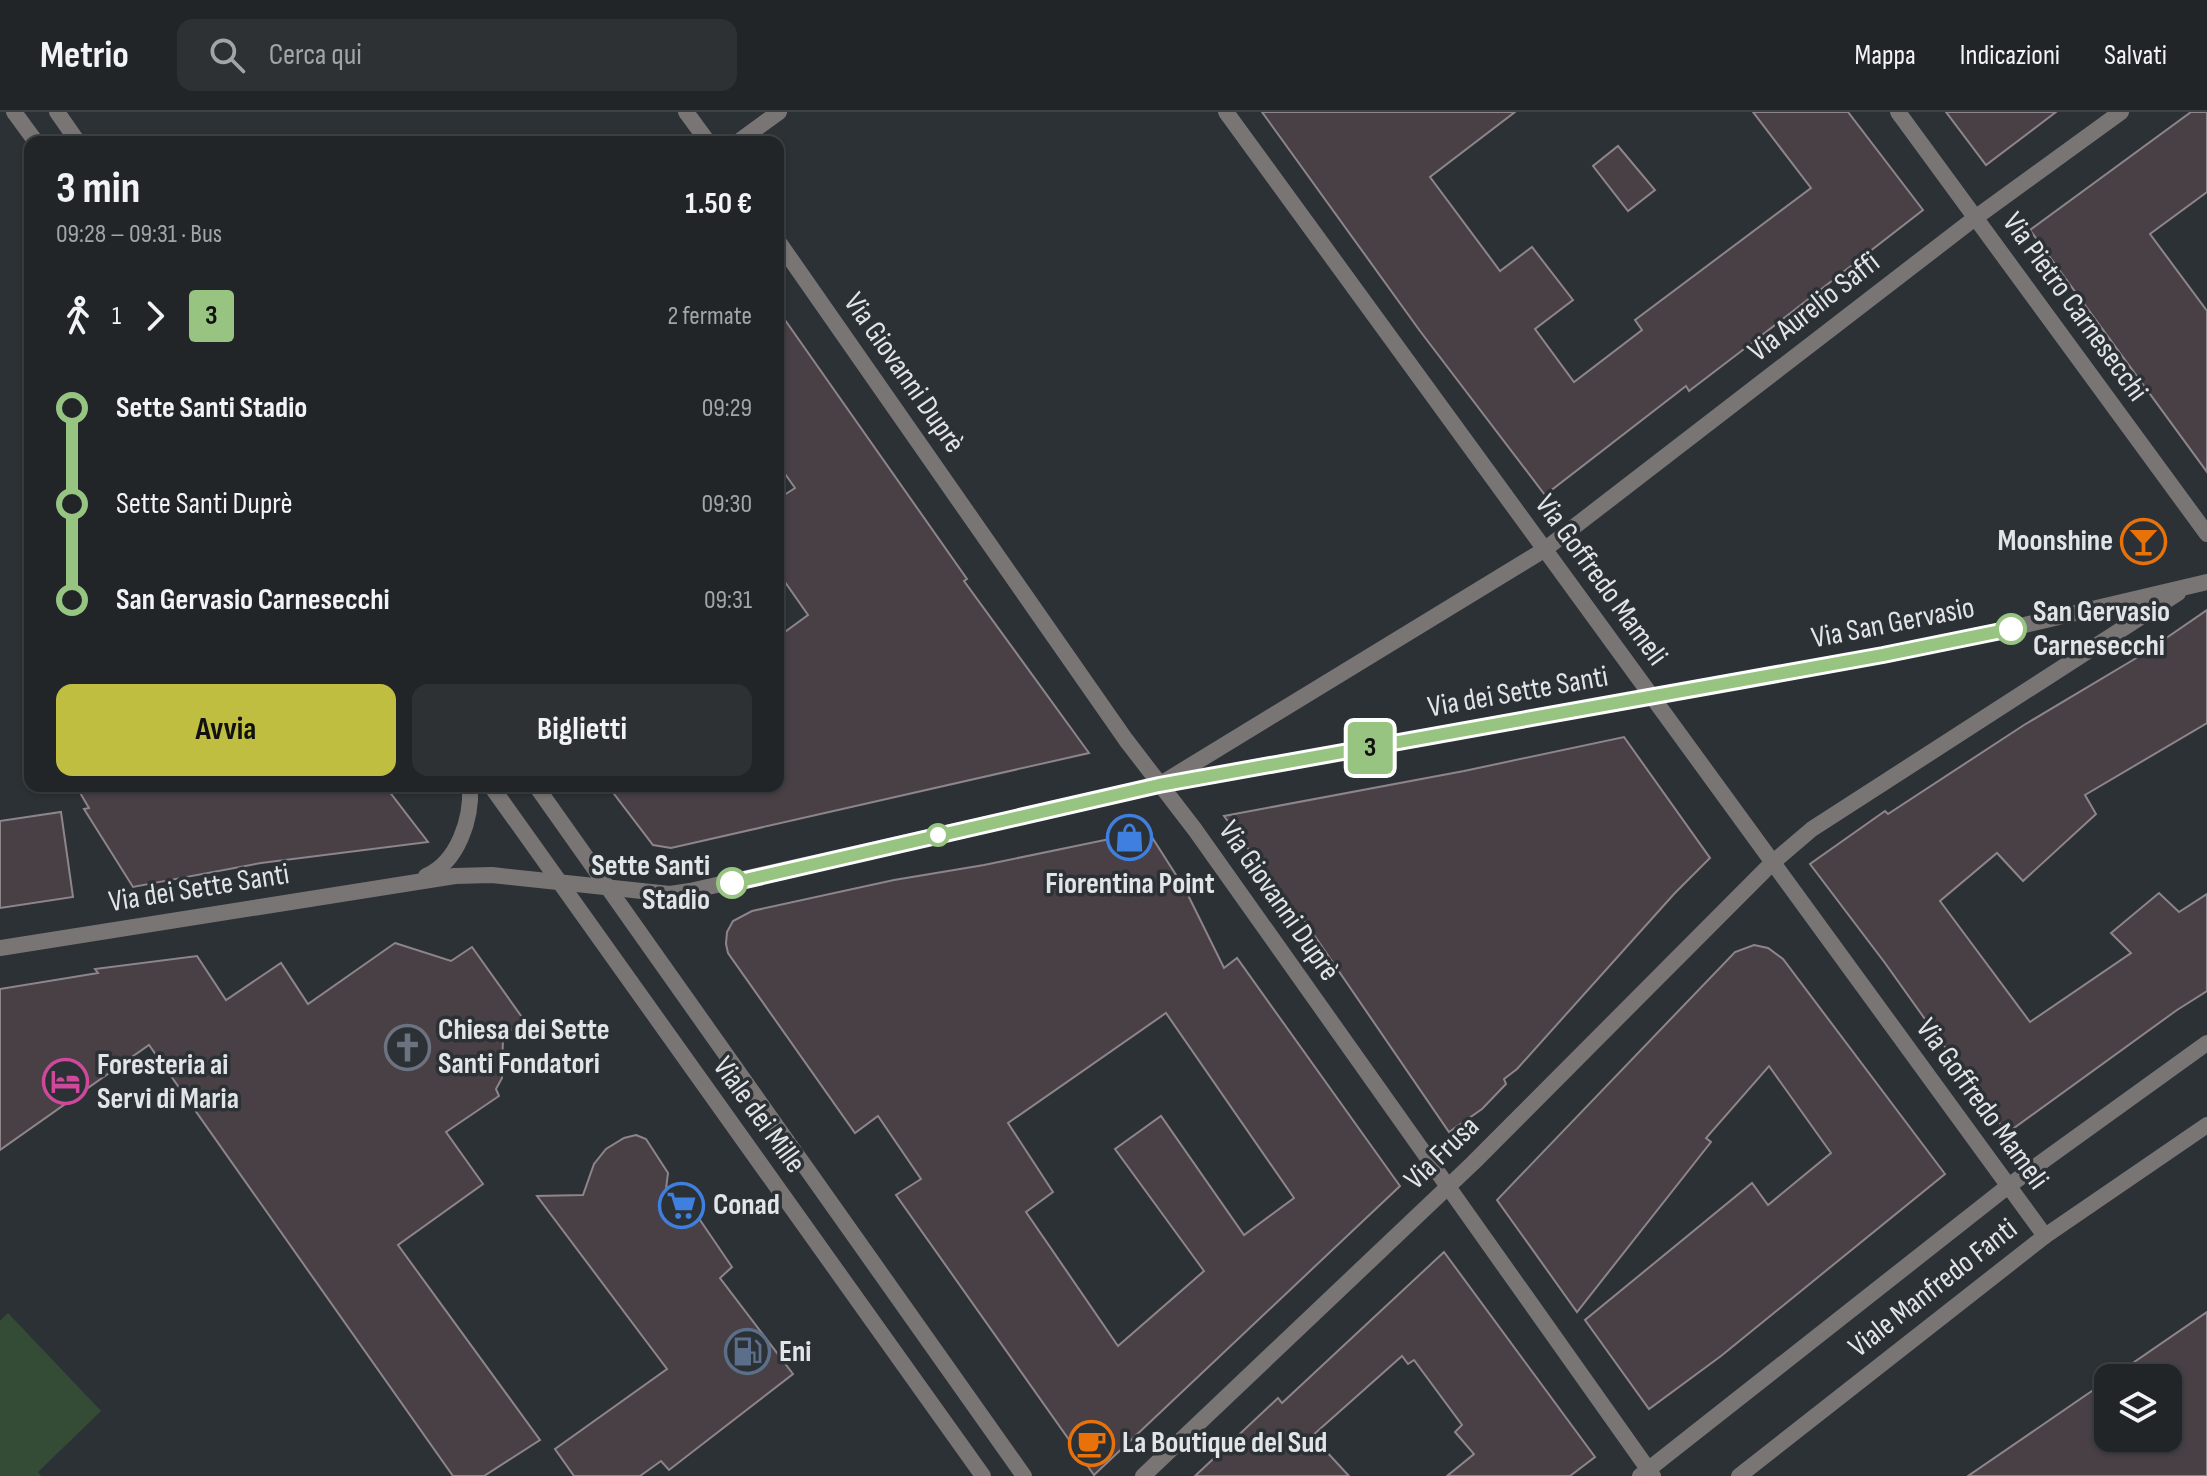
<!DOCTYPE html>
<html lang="it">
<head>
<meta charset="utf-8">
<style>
  :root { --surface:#212528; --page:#2d3134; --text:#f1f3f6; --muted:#a2a5a8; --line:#3e4245; --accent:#bfbe41 }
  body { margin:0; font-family:"Sofia Sans Condensed",sans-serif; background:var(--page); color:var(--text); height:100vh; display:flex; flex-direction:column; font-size:30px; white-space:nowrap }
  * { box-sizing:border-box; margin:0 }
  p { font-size:26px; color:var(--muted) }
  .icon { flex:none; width:44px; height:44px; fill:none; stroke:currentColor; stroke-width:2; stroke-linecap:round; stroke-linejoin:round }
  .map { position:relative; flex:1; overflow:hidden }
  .sheet { position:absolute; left:24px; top:24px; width:760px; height:656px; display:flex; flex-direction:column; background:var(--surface); border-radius:16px; box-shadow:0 2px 6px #0004,0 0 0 2px var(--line) }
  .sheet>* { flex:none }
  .badge { padding:0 16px; border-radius:6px; font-size:28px; line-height:52px }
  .tools { position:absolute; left:2094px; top:1252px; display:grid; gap:16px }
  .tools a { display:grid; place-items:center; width:88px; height:88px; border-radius:16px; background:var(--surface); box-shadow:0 2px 6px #0004,0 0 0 2px var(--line); font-size:40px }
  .map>.badge { position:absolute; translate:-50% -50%; box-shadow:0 0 0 4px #fff }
  .legs { display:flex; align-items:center; gap:12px; height:88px; padding:0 32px; font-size:26px }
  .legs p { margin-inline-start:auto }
  .head { display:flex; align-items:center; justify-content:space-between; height:136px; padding:0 32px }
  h1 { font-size:44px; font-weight:700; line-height:60px }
  .button { display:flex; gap:16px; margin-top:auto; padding:16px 32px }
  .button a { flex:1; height:92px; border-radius:16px; background:var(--accent); color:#111; font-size:32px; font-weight:700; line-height:92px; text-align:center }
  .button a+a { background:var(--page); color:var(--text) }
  ul { padding:0 32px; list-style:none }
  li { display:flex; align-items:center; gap:28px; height:96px; font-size:30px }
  li i { display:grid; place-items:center; width:12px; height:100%; margin:0 10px; background:currentColor }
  li i::after { content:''; width:20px; height:20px; margin:-10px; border:6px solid; border-radius:50%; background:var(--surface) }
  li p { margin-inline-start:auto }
  li:first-child i { background:linear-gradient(#0000 50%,currentColor 0) }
  li:last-child i { background:linear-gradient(currentColor 50%,#0000 0) }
  header { display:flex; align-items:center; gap:48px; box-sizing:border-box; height:112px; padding:0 40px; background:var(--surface); border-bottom:2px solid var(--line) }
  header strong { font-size:38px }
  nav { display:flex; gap:44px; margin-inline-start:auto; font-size:28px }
  .search { width:560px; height:72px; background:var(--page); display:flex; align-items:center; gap:20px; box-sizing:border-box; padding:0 28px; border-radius:16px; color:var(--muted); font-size:30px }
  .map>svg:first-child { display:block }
  .green { fill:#344c36 }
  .building { fill:#484044; stroke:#8d8589; stroke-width:2; fill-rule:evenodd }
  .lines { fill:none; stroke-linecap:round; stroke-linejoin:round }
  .minor { stroke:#797575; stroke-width:16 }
  .tertiary { stroke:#797575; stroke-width:16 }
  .line-1-casing { stroke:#fff; stroke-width:18 }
  .line-1 { stroke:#98c481; stroke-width:12 }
  .stop-1-dot { fill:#fff; stroke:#98c481; stroke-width:4 }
  .labels { text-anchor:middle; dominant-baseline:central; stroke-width:7; stroke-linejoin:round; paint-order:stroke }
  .street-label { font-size:30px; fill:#e2e5e8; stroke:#2c3136 }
  .poi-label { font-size:30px; font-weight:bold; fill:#e2e5e8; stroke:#2c3136; text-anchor:start }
  .stop-label { font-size:30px; font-weight:bold; fill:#e2e5e8; stroke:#2c3136; text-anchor:start }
</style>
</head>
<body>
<header>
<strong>Metrio</strong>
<div class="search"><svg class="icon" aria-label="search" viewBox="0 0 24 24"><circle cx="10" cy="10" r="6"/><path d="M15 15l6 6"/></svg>Cerca qui</div>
<nav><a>Mappa</a><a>Indicazioni</a><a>Salvati</a></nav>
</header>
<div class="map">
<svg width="2207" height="1364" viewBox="0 0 2207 1364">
  <rect width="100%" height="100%" fill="#2c3136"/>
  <path class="green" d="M 8,1201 L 101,1299 L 38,1360 L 41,1364 L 0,1364 L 0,1209 Z"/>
  <g class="building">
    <path d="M 1262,0 L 1515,0 L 1430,65 L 1500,159 L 1532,135 L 1573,188 L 1535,217 L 1574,270 L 1642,218 L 1635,208 L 1811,76 L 1753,0 L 1848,0 L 1923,98 L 1748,234 L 1689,279 L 1686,274 L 1545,383 L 1420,219 Z"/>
    <path d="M 1946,0 L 2056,0 L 1986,53 Z"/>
    <path d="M 2191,0 L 2207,0 L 2207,80 L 2150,122 L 2207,199 L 2207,360 L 2030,118 Z"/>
    <path d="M 1618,34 L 1655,78 L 1628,99 L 1593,54 Z"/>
    <path d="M 778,198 L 967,467 L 964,469 L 1089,641 L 671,736 L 653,733 L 608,674 L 778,674 L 778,525 L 808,503 L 778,460 L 778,387 L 795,376 L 778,352 Z"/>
    <path d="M 2207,498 L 2207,611 L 2085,683 L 2096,702 L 2023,769 L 1997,741 L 1940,789 L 2030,910 L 2131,841 L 2111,821 L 2159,781 L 2179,800 L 2207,782 L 2207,879 L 2177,898 L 2007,1021 L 1946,939 L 1947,938 L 1885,851 L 1810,752 L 1885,699 L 1888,702 L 2024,613 L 2143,542 Z"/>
    <path d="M 1624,625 L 1710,746 L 1674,782 L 1517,957 L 1504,967 L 1506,972 L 1482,997 L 1449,1020 L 1301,804 L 1299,806 L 1224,704 L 1464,659 Z"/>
    <path d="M 76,674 L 385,674 L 428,730 L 261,751 L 133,775 L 84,697 L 89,696 Z"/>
    <path d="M 61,700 L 73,785 L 0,796 L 0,709 Z"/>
    <path d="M 1148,719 L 1185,777 L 1224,856 L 1237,846 L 1400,1074 L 1094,1363 L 896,1083 L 921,1067 L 878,1004 L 855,1021 L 728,841 L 726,832 L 727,820 L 733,809 L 752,799 L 894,768 L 984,753 ZM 1166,901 L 1294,1086 L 1244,1123 L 1161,1004 L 1115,1037 L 1204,1159 L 1118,1234 L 1026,1100 L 1053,1080 L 1008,1011 Z"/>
    <path d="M 395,831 L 451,849 L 472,835 L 524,908 L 503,924 L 502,966 L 496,977 L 499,984 L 446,1020 L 483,1072 L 398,1133 L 540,1328 L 484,1364 L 453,1364 L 149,933 L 0,1038 L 0,877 L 98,861 L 95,857 L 197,844 L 226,888 L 281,851 L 308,892 Z"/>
    <path d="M 1754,833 L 1768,836 L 1783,847 L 1945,1062 L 1721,1244 L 1649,1297 L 1585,1208 L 1752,1071 L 1768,1093 L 1831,1041 L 1769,954 L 1706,1026 L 1711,1030 L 1577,1200 L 1497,1088 L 1735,840 Z"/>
    <path d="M 636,1023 L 646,1027 L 668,1061 L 666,1077 L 683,1083 L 732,1155 L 720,1166 L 793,1262 L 669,1358 L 661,1349 L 640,1364 L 574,1364 L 555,1337 L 667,1257 L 537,1084 L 583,1083 L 594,1052 L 606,1037 L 624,1026 Z"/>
    <path d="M 1444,1140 L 1595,1345 L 1570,1364 L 1447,1364 L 1474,1342 L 1455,1320 L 1462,1313 L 1414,1248 L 1408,1252 L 1402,1244 L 1312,1324 L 1349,1364 L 1195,1364 L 1278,1286 L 1282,1291 Z"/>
    <path d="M 2207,1200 L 2207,1364 L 1968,1364 L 2108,1268 L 2108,1326 L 2168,1326 L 2168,1266 L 2111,1266 Z"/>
  </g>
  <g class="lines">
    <g class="minor">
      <path d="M 686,0 L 708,30"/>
      <path d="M 1226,0 L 2045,1124"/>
      <path d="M 1898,0 L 2207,422"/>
      <path d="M 738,30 L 779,0"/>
      <path d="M 778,129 L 1126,628 L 1196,719 L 1653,1364"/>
      <path d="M 1167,668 L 1544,438 L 1975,106 L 2121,0"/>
      <path d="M 426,764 C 458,750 472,707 470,674"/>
      <path d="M 0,836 L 455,764 L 492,763 L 670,782 L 690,779 L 1159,673 L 1883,543 L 2012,516 L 2207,470"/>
      <path d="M 1143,1364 L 1473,1051 L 1772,751 L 1812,717 L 2178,481"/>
      <path d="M 1640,1364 L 2007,1075 L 2207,931"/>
      <path d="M 1739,1364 L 2045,1124 L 2207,1013"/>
    </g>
    <g class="tertiary">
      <path d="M 14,0 L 36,30"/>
      <path d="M 57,0 L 78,30"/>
      <path d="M 491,674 L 983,1364"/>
      <path d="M 536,674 L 1024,1364"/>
    </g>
  </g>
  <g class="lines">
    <defs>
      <path id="line-1" d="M 732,771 L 1159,673 L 1883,543 L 2011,517"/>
    </defs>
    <use href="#line-1" class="line-1-casing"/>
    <use href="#line-1" class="line-1"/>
  </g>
  <defs>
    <symbol id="bar-ring" viewBox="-11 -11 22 22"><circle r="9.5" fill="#2c3136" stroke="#e8710a" stroke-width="1.5"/><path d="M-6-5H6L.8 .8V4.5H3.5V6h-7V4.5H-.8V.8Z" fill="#e8710a"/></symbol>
    <symbol id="shop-ring" viewBox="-11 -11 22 22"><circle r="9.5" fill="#2c3136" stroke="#3f7fe0" stroke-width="1.5"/><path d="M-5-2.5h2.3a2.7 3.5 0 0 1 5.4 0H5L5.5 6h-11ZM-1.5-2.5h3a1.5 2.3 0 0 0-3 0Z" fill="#3f7fe0"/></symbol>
    <symbol id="church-ring" viewBox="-11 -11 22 22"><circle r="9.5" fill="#2c3136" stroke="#6b7280" stroke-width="1.5"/><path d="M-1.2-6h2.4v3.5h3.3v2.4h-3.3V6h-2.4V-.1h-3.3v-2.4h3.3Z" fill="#6b7280"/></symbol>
    <symbol id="hotel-ring" viewBox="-11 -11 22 22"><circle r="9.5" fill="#2c3136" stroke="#d1479c" stroke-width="1.5"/><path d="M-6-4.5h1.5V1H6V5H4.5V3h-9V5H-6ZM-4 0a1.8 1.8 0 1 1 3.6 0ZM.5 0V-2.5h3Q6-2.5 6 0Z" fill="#d1479c"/></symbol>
    <symbol id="supermarket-ring" viewBox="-11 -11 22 22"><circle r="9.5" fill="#2c3136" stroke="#3f7fe0" stroke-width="1.5"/><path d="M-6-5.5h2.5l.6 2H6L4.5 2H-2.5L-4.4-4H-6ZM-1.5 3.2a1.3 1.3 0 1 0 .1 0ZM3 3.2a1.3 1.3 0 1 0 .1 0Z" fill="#3f7fe0"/></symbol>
    <symbol id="fuel-ring" viewBox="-11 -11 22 22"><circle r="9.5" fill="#2c3136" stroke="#5c6f8a" stroke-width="1.5"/><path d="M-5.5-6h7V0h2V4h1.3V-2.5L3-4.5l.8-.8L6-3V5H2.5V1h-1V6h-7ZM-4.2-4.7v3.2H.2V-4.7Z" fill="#5c6f8a"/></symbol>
    <symbol id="cafe-ring" viewBox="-11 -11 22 22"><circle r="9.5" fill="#2c3136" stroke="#e8710a" stroke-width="1.5"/><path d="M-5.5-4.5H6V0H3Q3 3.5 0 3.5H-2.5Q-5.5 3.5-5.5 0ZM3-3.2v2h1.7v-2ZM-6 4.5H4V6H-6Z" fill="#e8710a"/></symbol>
  </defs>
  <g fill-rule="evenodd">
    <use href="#bar-ring" x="2118" y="404" width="51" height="51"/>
    <use href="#shop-ring" x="1104" y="700" width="51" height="51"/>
    <use href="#church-ring" x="382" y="910" width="51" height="51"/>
    <use href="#hotel-ring" x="40" y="944" width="51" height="51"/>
    <use href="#supermarket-ring" x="656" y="1068" width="51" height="51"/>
    <use href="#fuel-ring" x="722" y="1214" width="51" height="51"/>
    <use href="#cafe-ring" x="1066" y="1306" width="51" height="51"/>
  </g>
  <g class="stop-1-dot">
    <circle cx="2011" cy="517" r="14"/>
    <circle cx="938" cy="723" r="10"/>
    <circle cx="732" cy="771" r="14"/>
  </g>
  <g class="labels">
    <g class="street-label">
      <text transform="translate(1814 195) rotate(-38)">Via Aurelio Saffi</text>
      <text transform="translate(2075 195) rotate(54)">Via Pietro Carnesecchi</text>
      <text transform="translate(904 261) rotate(55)">Via Giovanni Duprè</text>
      <text transform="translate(1601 468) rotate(54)">Via Goffredo Mameli</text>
      <text transform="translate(1893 511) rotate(-11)">Via San Gervasio</text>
      <text transform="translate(1518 580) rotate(-10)">Via dei Sette Santi</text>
      <text transform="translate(199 776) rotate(-9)">Via dei Sette Santi</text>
      <text transform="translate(1279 789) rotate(55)">Via Giovanni Duprè</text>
      <text transform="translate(1982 992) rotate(54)">Via Goffredo Mameli</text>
      <text transform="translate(759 1003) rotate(54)">Viale dei Mille</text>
      <text transform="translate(1442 1041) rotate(-44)">Via Frusa</text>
      <text transform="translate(1933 1176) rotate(-38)">Viale Manfredo Fanti</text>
    </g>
    <g class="poi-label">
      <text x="2113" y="429" text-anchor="end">Moonshine</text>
      <text x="1130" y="772" text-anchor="middle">Fiorentina Point</text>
      <text x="438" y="918">Chiesa dei Sette<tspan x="438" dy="34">Santi Fondatori</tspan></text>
      <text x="97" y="953">Foresteria ai<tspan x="97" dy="34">Servi di Maria</tspan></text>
      <text x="713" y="1093">Conad</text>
      <text x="779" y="1240">Eni</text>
      <text x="1122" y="1331">La Boutique del Sud</text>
    </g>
    <g class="stop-label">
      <text x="2033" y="500">San Gervasio<tspan x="2033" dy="34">Carnesecchi</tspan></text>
      <text x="710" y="754" text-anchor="end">Sette Santi<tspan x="710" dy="34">Stadio</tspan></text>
    </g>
  </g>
</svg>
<div class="tools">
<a><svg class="icon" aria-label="layers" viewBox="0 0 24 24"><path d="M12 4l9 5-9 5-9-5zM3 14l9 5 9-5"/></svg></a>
</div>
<b class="badge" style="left:1370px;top:636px;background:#98c481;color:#111">3</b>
<section class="sheet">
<div class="head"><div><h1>3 min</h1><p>09:28 – 09:31 · Bus</p></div><b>1.50 €</b></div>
<div class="legs"><svg class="icon" aria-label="walk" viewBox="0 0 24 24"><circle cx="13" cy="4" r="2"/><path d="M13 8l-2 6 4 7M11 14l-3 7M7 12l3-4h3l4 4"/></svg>1<svg class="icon" aria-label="forward" viewBox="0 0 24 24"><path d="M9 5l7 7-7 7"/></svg><b class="badge" style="background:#98c481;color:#111">3</b><p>2 fermate</p></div>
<ul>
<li><i style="color:#98c481"></i><b>Sette Santi Stadio</b><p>09:29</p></li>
<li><i style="color:#98c481"></i><span>Sette Santi Duprè</span><p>09:30</p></li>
<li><i style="color:#98c481"></i><b>San Gervasio Carnesecchi</b><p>09:31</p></li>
</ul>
<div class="button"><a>Avvia</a><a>Biglietti</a></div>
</section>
</div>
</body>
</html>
